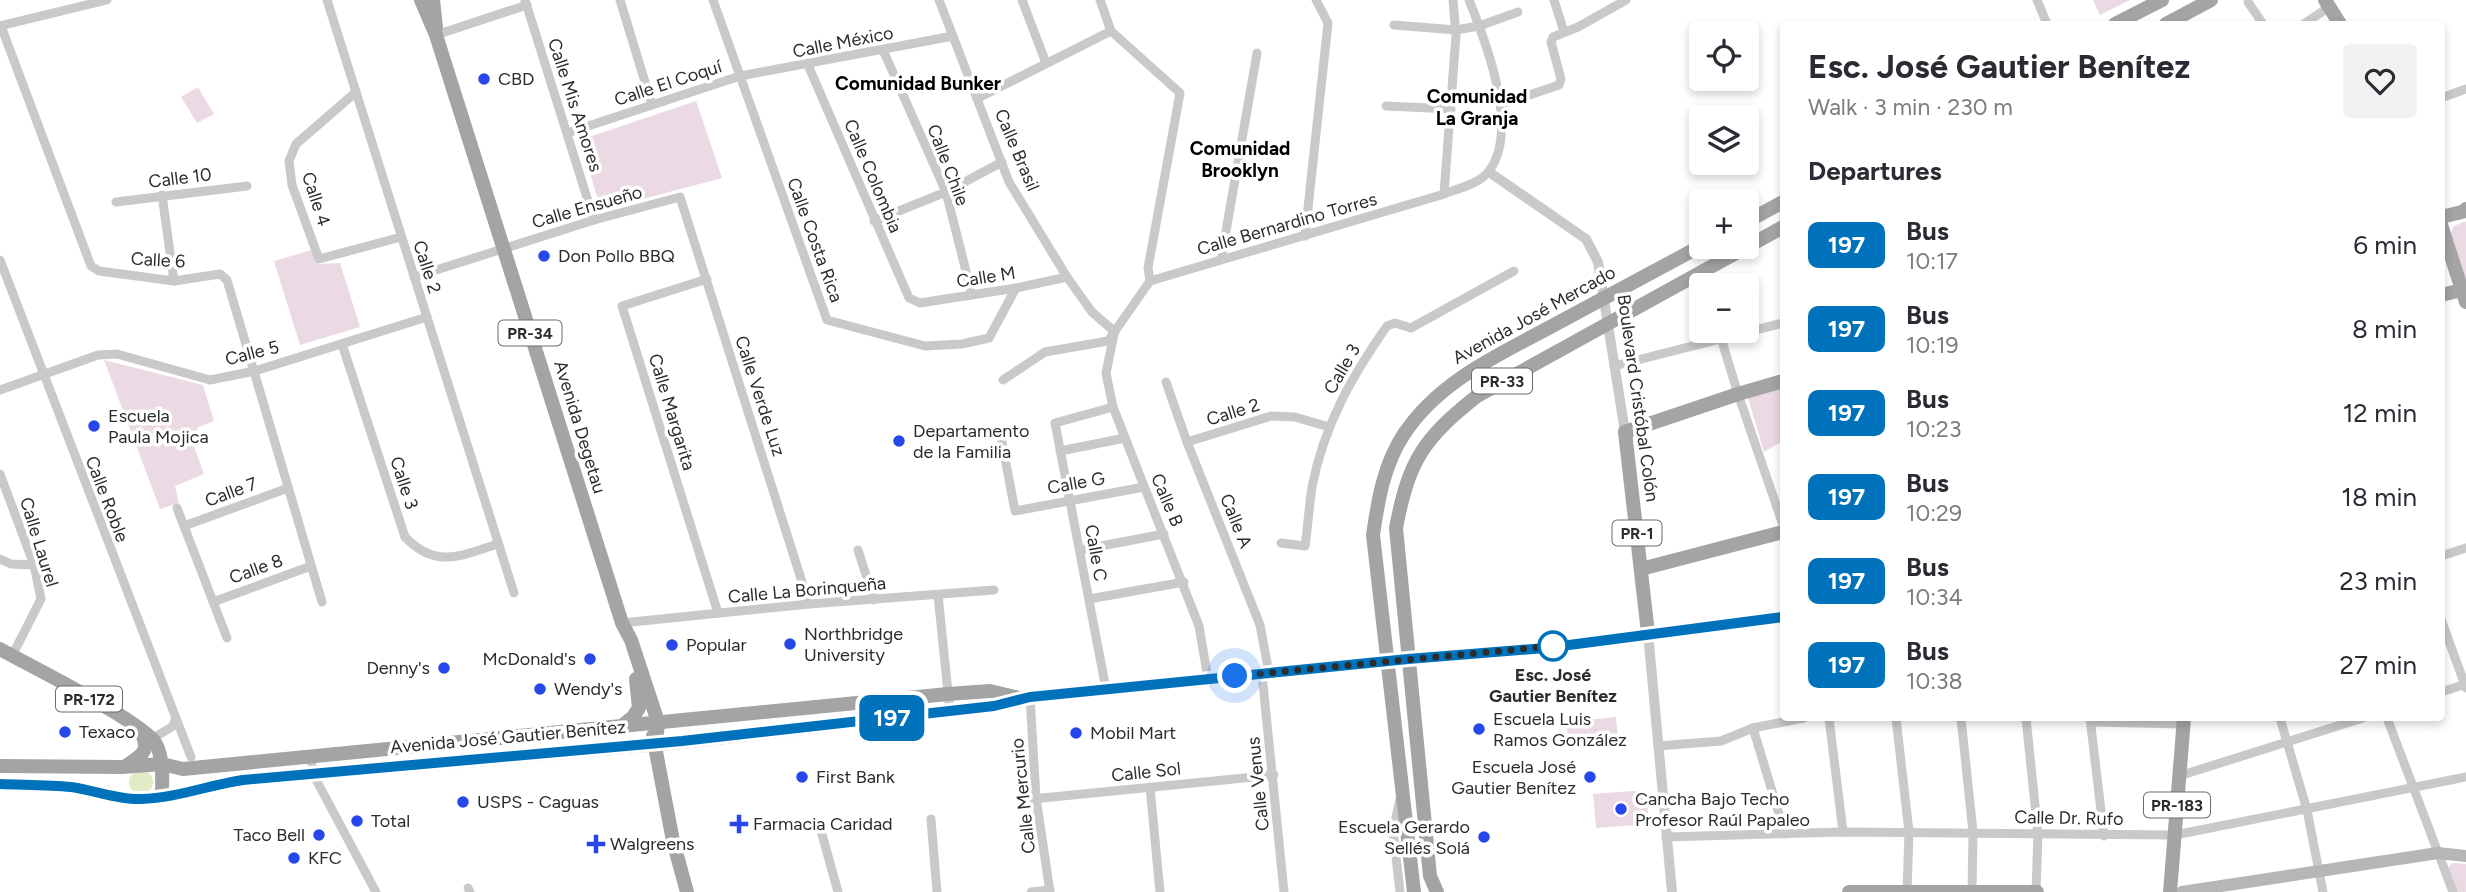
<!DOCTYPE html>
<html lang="en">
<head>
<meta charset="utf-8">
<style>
  :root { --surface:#fff; --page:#f2f2f3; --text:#2b2b33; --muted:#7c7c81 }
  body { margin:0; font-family:Figtree,sans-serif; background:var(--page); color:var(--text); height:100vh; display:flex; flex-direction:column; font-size:26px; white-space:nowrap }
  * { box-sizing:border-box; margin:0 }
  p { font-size:23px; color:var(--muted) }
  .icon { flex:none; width:38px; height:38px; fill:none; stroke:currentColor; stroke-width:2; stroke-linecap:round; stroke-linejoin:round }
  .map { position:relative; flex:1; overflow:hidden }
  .side { position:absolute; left:1780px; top:21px; width:665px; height:700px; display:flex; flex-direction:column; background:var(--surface); border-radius:7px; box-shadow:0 4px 10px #0003 }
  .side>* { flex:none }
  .badge { padding:0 14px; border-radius:10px; font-size:24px; line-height:46px }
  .fabs { position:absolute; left:1689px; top:21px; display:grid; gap:14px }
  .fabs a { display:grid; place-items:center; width:70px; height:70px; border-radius:7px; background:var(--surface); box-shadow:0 4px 10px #0003; font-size:35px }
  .you { position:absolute; width:35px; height:35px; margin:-18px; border:5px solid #fff; border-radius:50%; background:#1a73e8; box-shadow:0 0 0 10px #1a73e833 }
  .map>.badge { position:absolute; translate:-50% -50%; box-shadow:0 0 0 4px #fff }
  h2 { padding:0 28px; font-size:26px; line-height:63px }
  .round { display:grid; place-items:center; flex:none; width:74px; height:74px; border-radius:7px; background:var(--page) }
  .overview { display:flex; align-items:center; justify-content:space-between; height:119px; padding:0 28px }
  h1 { font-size:33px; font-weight:700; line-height:52px }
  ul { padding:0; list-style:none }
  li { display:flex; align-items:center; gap:21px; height:84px; padding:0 28px }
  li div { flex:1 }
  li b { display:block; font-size:26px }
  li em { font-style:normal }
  li .badge { min-width:77px; font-weight:700; text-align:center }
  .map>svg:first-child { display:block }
  .green { fill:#ebd9e4 }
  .water { fill:#e0ecc4 }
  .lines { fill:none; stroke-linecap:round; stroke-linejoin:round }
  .minor { stroke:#c9c9c9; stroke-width:9 }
  .tertiary { stroke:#c9c9c9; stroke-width:10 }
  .secondary { stroke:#b6b6b6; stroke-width:12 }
  .primary { stroke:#a4a4a4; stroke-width:14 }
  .line-casing { stroke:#fff; stroke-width:16 }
  .line { stroke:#0072bc; stroke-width:10 }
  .walk { stroke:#2c2c2c; stroke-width:7; stroke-dasharray:0 12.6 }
  .poi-dot { fill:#2747ea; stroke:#fff; stroke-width:2.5 }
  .stop-dot { fill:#fff; stroke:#0072bc; stroke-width:3.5 }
  .labels { text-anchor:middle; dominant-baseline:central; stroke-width:7; stroke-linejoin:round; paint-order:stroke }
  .shield { fill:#fff; stroke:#6b6b6b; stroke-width:2 }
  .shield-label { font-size:16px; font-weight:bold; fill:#2c2c2c }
  .street-label { font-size:18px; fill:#2c2c2c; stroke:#fff }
  .poi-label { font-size:18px; fill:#2c2c2c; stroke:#fff; text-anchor:start }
  .stop-label { font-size:18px; font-weight:bold; fill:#2c2c2c; stroke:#fff }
  .neighbourhood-label { font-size:19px; font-weight:bold; fill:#000; stroke:#fff }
</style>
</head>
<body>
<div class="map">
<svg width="2466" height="892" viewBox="0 0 2466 892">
  <rect width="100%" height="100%" fill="#fff"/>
  <g class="green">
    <path d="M 2093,0 L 2130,0 L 2100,15 Z"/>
    <path d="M 198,87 L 214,114 L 197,123 L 181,97 Z"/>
    <path d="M 696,101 L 722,178 L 601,210 L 580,140 Z"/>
    <path d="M 2466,221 L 2466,280 L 2451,233 L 2454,226 Z"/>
    <path d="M 312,250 L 317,264 L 340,263 L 360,327 L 300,345 L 274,261 Z"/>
    <path d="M 104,360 L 203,385 L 214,421 L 197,428 L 201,443 L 194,446 L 204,474 L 175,486 L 179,503 L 160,509 Z"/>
    <path d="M 1783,388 L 1783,441 L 1764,452 L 1748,398 Z"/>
    <path d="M 1616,717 L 1618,739 L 1569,744 L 1566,722 Z"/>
    <path d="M 1646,790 L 1649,824 L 1596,828 L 1593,794 Z"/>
    <path d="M 2452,863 L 2466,864 L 2466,892 L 2456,892 L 2448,868 Z"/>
  </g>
  <circle class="water" cx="141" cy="782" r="12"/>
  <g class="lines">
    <g class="minor">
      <path d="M 327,0 L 514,593"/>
      <path d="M 525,0 L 594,220"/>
      <path d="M 620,0 L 652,105"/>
      <path d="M 713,0 L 827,320 L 925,346 L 962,344 L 989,338 L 1016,288"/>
      <path d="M 939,0 L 1009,182 L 1067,277 L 1092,312 L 1115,332"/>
      <path d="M 1022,0 L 1046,63"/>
      <path d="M 1100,0 L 1111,31 L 1180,93 L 1148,268 L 1150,281"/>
      <path d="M 1554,0 L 1564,32"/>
      <path d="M 2037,0 L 2047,24"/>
      <path d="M 2248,2 L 2263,24"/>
      <path d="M 2304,24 L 2329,7"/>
      <path d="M 1394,25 L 1456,30 L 1479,26 L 1518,12"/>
      <path d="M 0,26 L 107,0"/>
      <path d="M 1,26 L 91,266 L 99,271 L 174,281 L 220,274 L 227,280 L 322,602"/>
      <path d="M 436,35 L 527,5"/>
      <path d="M 883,50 L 946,192 L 972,295"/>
      <path d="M 808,65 L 909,298 L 920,303 L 1016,288 L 1067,277"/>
      <path d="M 356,92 L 296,144 L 289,161 L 292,185 L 319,259 L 401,237"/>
      <path d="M 978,98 L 1111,31"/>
      <path d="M 2441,98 L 2466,89"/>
      <path d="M 1502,104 L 1559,85 L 1561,79 L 1551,42 L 1553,37 L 1578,27 L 1626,0"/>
      <path d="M 1386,106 L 1451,109"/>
      <path d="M 567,133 L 740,76 L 953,36"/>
      <path d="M 1444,194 L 1456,35 L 1453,0"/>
      <path d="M 162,195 L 174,281"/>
      <path d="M 116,202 L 247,186"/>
      <path d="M 874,221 L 946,192 L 1002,162"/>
      <path d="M 1305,236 L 1328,23 L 1316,0"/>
      <path d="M 0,260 L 176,718 L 173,726 L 152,739"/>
      <path d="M 1221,260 L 1257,53"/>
      <path d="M 414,277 L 594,220 L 680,197 L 809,604"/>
      <path d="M 707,279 L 622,306 L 718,613"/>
      <path d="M 1114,334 L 1106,373 L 1113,407 L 1199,626 L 1208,679"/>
      <path d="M 1721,338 L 1738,394 L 1783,525"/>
      <path d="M 342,344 L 405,537 C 436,569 460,556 498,544"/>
      <path d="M 1614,366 L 1783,323"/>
      <path d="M 1003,380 L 1045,352 L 1108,341 L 1150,281 L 1441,195 C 1456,189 1480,184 1489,171 C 1520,130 1486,42 1469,0"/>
      <path d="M 1166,382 L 1187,442 L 1260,625 L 1269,673"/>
      <path d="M 0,390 L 98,355 L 117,354 L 210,380 L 255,371 L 427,317"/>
      <path d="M 1000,432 L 1015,511 L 1144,487"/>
      <path d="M 1187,442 L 1271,416 L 1295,417 L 1329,427"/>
      <path d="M 1060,451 L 1125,438"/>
      <path d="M 0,474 L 34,565 L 41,599 L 12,656"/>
      <path d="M 177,508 L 227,638"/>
      <path d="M 184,526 L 288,488"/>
      <path d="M 1281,543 L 1305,546 C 1308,526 1309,506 1312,487 C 1324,425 1352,376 1387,326 L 1395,323 L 1411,328 L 1514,271"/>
      <path d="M 858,550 L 874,600"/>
      <path d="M 1080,550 L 1164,534"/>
      <path d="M 2441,556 L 2466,548"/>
      <path d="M 0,559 L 11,564 L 34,565"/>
      <path d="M 938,595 L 950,712"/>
      <path d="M 1089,599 L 1184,582"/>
      <path d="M 213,602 L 311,566"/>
      <path d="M 2441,619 L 2466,688"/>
      <path d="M 622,623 L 809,604 L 994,590"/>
      <path d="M 1262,674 L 1284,892"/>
      <path d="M 1106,689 L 1055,423 L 1113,407"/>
      <path d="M 2441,692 L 2466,684"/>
      <path d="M 1030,697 L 1036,798 L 1050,892"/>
      <path d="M 176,718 L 191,757"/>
      <path d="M 1829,718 L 1843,832"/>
      <path d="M 1896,718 L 1909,832 L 1907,892"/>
      <path d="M 1961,718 L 1973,832 L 1972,892"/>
      <path d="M 2026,718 L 2038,834 L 2036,892"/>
      <path d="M 2090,718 L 2104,836"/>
      <path d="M 2280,718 L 2307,810 L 2323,892"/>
      <path d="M 2387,718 L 2453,892"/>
      <path d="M 2091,722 L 2184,724"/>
      <path d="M 1753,728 L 1785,834"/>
      <path d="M 1658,746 L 1721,741 L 1753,728 L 1804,718"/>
      <path d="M 311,756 L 313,774 L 376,892"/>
      <path d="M 2179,776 L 2363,718"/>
      <path d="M 1150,787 L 1160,892"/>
      <path d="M 1022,800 L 1274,775"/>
      <path d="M 931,819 L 937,892"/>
      <path d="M 820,827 L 838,892"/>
      <path d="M 1666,837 L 1843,832 L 2175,835 L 2466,777"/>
      <path d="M 468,888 L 470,892"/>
      <path d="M 1031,892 L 1050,890"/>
      <path d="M 1400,892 L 1393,831 L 1400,799"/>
    </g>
    <g class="tertiary">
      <path d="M 1489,172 L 1586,239 L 1598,262 L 1625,432"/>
      <path d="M 1648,633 L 1672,892"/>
    </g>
    <path class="secondary" d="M 2182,892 L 2438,853 L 2466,856"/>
    <g class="primary">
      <path d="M 421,0 L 436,35 L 622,623 L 631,640 L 658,722 L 656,743"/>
      <path d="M 433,0 L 436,27"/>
      <path d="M 2325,0 L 2340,24"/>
      <path d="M 2115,24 L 2162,0"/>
      <path d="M 2166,24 L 2211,0"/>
      <path d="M 2441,217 L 2462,212 L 2466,209"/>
      <path d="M 1746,222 L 1783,202"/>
      <path d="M 2441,225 L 2466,302"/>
      <path d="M 2441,295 L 2462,290"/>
      <path d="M 1641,569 L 1783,532"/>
      <path d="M 1648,633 L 1625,432 L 1738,394 L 1783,381"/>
      <path d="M 0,649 C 28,665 144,722 156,744 C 164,760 162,780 162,797"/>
      <path d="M 623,725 L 633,717 L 639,708 L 636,679"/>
      <path d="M 653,736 L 673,841 L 687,892"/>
      <path d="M 0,766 L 122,767 L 162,764 L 183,769 L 948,694 L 990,691 L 1019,698"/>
      <path d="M 126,766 C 143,754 151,751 140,730"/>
      <path d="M 0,784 C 24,785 48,785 71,787 C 94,790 117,800 141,799 C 176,798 209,785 243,780 L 682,742 L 994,706 L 1021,698 L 1408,659 L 1546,648 L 1783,617"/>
      <path d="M 1414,892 L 1373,535 C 1378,500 1384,464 1404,434 C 1440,380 1499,355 1554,325 C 1603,299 1652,272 1701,246"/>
      <path d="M 1437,892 L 1430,876 L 1396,528 C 1409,460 1423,439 1477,396 L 1783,227"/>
      <path d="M 1849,892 L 2037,892"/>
      <path d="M 2170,892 L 2184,718"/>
    </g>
  </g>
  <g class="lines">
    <defs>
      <path id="line" d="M 0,784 C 24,785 48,785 71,787 C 94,790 118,800 141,799 C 176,798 209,785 243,780 L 682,741 L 994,706 L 1030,697 L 1408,659 L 1546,648 L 1783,617"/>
    </defs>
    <use href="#line" class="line-casing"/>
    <use href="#line" class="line"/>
    <path class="walk" d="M 1235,676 L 1553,646"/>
  </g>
  <g class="poi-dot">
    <circle cx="484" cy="79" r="7"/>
    <circle cx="544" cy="256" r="7"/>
    <circle cx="94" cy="426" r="7"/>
    <circle cx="899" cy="441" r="7"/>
    <circle cx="790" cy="644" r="7"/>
    <circle cx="672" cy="645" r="7"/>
    <circle cx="590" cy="659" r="7"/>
    <circle cx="444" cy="668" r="7"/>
    <circle cx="540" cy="689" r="7"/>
    <circle cx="1479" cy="729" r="7"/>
    <circle cx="65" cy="732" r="7"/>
    <circle cx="1076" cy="733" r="7"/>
    <circle cx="802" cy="777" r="7"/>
    <circle cx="1590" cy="777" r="7"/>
    <circle cx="463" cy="802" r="7"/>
    <circle cx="1621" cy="809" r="7"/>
    <circle cx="357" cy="821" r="7"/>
    <path d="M735.5 813.5h7v7h7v7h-7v7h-7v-7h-7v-7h7z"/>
    <circle cx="319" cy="835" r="7"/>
    <circle cx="1484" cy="837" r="7"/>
    <path d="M592.5 833.5h7v7h7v7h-7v7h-7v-7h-7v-7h7z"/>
    <circle cx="294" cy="858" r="7"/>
  </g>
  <circle class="stop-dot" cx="1553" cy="646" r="14"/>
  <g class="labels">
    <g class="shield">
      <rect x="498.5" y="320.5" width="63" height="25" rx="5"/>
      <rect x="1472" y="368.5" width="60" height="25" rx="5"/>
      <rect x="1612.5" y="520.5" width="49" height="25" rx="5"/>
      <rect x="56" y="686.5" width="66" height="25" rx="5"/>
      <rect x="2144" y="792.5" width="66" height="25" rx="5"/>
    </g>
    <g class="shield-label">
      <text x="530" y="333">PR-34</text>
      <text x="1502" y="381">PR-33</text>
      <text x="1637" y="533">PR-1</text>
      <text x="89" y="699">PR-172</text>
      <text x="2177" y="805">PR-183</text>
    </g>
    <g class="street-label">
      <text transform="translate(843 42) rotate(-11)">Calle México</text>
      <text transform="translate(668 83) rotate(-18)">Calle El Coquí</text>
      <text transform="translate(575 105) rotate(72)">Calle Mis Amores</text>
      <text transform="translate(1017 150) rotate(67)">Calle Brasil</text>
      <text transform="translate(948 165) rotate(69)">Calle Chile</text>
      <text transform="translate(873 176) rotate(67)">Calle Colombia</text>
      <text transform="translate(180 178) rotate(-7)">Calle 10</text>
      <text transform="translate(316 199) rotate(72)">Calle 4</text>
      <text transform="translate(587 207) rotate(-16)">Calle Ensueño</text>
      <text transform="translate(1287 224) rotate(-16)">Calle Bernardino Torres</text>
      <text transform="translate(815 240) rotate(70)">Calle Costa Rica</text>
      <text transform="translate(158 260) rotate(3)">Calle 6</text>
      <text transform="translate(427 267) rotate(72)">Calle 2</text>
      <text transform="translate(986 277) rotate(-9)">Calle M</text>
      <text transform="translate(1534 315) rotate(-29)">Avenida José Mercado</text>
      <text transform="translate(252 353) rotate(-14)">Calle 5</text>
      <text transform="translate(1342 369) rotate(-60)">Calle 3</text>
      <text transform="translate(760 396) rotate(72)">Calle Verde Luz</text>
      <text transform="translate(1638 398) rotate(82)">Boulevard Cristóbal Colón</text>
      <text transform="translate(672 412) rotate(73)">Calle Margarita</text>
      <text transform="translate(1233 412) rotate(-17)">Calle 2</text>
      <text transform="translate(580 427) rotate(73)">Avenida Degetau</text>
      <text transform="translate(404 483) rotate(72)">Calle 3</text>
      <text transform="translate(1076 483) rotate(-10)">Calle G</text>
      <text transform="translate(231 492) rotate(-20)">Calle 7</text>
      <text transform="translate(107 499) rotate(69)">Calle Roble</text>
      <text transform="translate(1167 500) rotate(67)">Calle B</text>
      <text transform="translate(1236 521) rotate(68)">Calle A</text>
      <text transform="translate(39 542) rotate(73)">Calle Laurel</text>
      <text transform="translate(1096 553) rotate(80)">Calle C</text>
      <text transform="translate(256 569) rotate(-20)">Calle 8</text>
      <text transform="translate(807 590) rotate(-5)">Calle La Borinqueña</text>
      <text transform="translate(508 737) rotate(-5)">Avenida José Gautier Benítez</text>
      <text transform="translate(1146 772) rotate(-6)">Calle Sol</text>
      <text transform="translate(1258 784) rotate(-96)">Calle Venus</text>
      <text transform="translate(1023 796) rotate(-96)">Calle Mercurio</text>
      <text transform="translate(2069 818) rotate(1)">Calle Dr. Rufo</text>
    </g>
    <g class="poi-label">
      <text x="498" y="79">CBD</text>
      <text x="558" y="256">Don Pollo BBQ</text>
      <text x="108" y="416">Escuela<tspan x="108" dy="21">Paula Mojica</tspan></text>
      <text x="913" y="431">Departamento<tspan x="913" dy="21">de la Familia</tspan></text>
      <text x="804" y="634">Northbridge<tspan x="804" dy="21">University</tspan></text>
      <text x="686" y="645">Popular</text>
      <text x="576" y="659" text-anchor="end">McDonald's</text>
      <text x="430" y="668" text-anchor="end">Denny's</text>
      <text x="554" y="689">Wendy's</text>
      <text x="1493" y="719">Escuela Luis<tspan x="1493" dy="21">Ramos González</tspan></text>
      <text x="79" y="732">Texaco</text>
      <text x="1090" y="733">Mobil Mart</text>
      <text x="1576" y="767" text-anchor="end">Escuela José<tspan x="1576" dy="21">Gautier Benítez</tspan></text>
      <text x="816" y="777">First Bank</text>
      <text x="1635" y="799">Cancha Bajo Techo<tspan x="1635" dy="21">Profesor Raúl Papaleo</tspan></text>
      <text x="477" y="802">USPS - Caguas</text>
      <text x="371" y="821">Total</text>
      <text x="753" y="824">Farmacia Caridad</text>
      <text x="1470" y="827" text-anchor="end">Escuela Gerardo<tspan x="1470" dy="21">Sellés Solá</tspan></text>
      <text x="305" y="835" text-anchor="end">Taco Bell</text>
      <text x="610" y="844">Walgreens</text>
      <text x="308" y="858">KFC</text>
    </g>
    <g class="stop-label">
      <text x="1553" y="675">Esc. José<tspan x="1553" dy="21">Gautier Benítez</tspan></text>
    </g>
    <g class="neighbourhood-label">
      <text x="918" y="83">Comunidad Bunker</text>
      <text x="1477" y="96">Comunidad<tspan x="1477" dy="22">La Granja</tspan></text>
      <text x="1240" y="148">Comunidad<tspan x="1240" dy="22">Brooklyn</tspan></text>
    </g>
  </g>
</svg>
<div class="fabs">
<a><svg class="icon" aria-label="locate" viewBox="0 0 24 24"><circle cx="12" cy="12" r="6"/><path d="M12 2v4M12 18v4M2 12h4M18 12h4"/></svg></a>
<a><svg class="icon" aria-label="layers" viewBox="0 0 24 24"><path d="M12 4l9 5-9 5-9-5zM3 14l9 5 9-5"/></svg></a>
<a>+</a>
<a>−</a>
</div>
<div class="you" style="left:1235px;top:676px"></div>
<b class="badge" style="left:892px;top:718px;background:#0072bc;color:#fff">197</b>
<section class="side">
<div class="overview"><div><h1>Esc. José Gautier Benítez</h1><p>Walk · 3 min · 230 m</p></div><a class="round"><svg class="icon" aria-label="heart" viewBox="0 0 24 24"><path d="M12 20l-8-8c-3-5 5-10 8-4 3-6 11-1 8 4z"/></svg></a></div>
<h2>Departures</h2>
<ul>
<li><span class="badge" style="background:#0072bc;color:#fff">197</span><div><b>Bus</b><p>10:17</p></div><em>6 min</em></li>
<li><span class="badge" style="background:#0072bc;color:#fff">197</span><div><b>Bus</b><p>10:19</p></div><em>8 min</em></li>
<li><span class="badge" style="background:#0072bc;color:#fff">197</span><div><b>Bus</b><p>10:23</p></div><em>12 min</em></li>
<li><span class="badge" style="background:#0072bc;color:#fff">197</span><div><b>Bus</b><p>10:29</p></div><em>18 min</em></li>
<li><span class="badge" style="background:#0072bc;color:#fff">197</span><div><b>Bus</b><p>10:34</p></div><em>23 min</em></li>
<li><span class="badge" style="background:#0072bc;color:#fff">197</span><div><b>Bus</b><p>10:38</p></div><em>27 min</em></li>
</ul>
</section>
</div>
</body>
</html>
